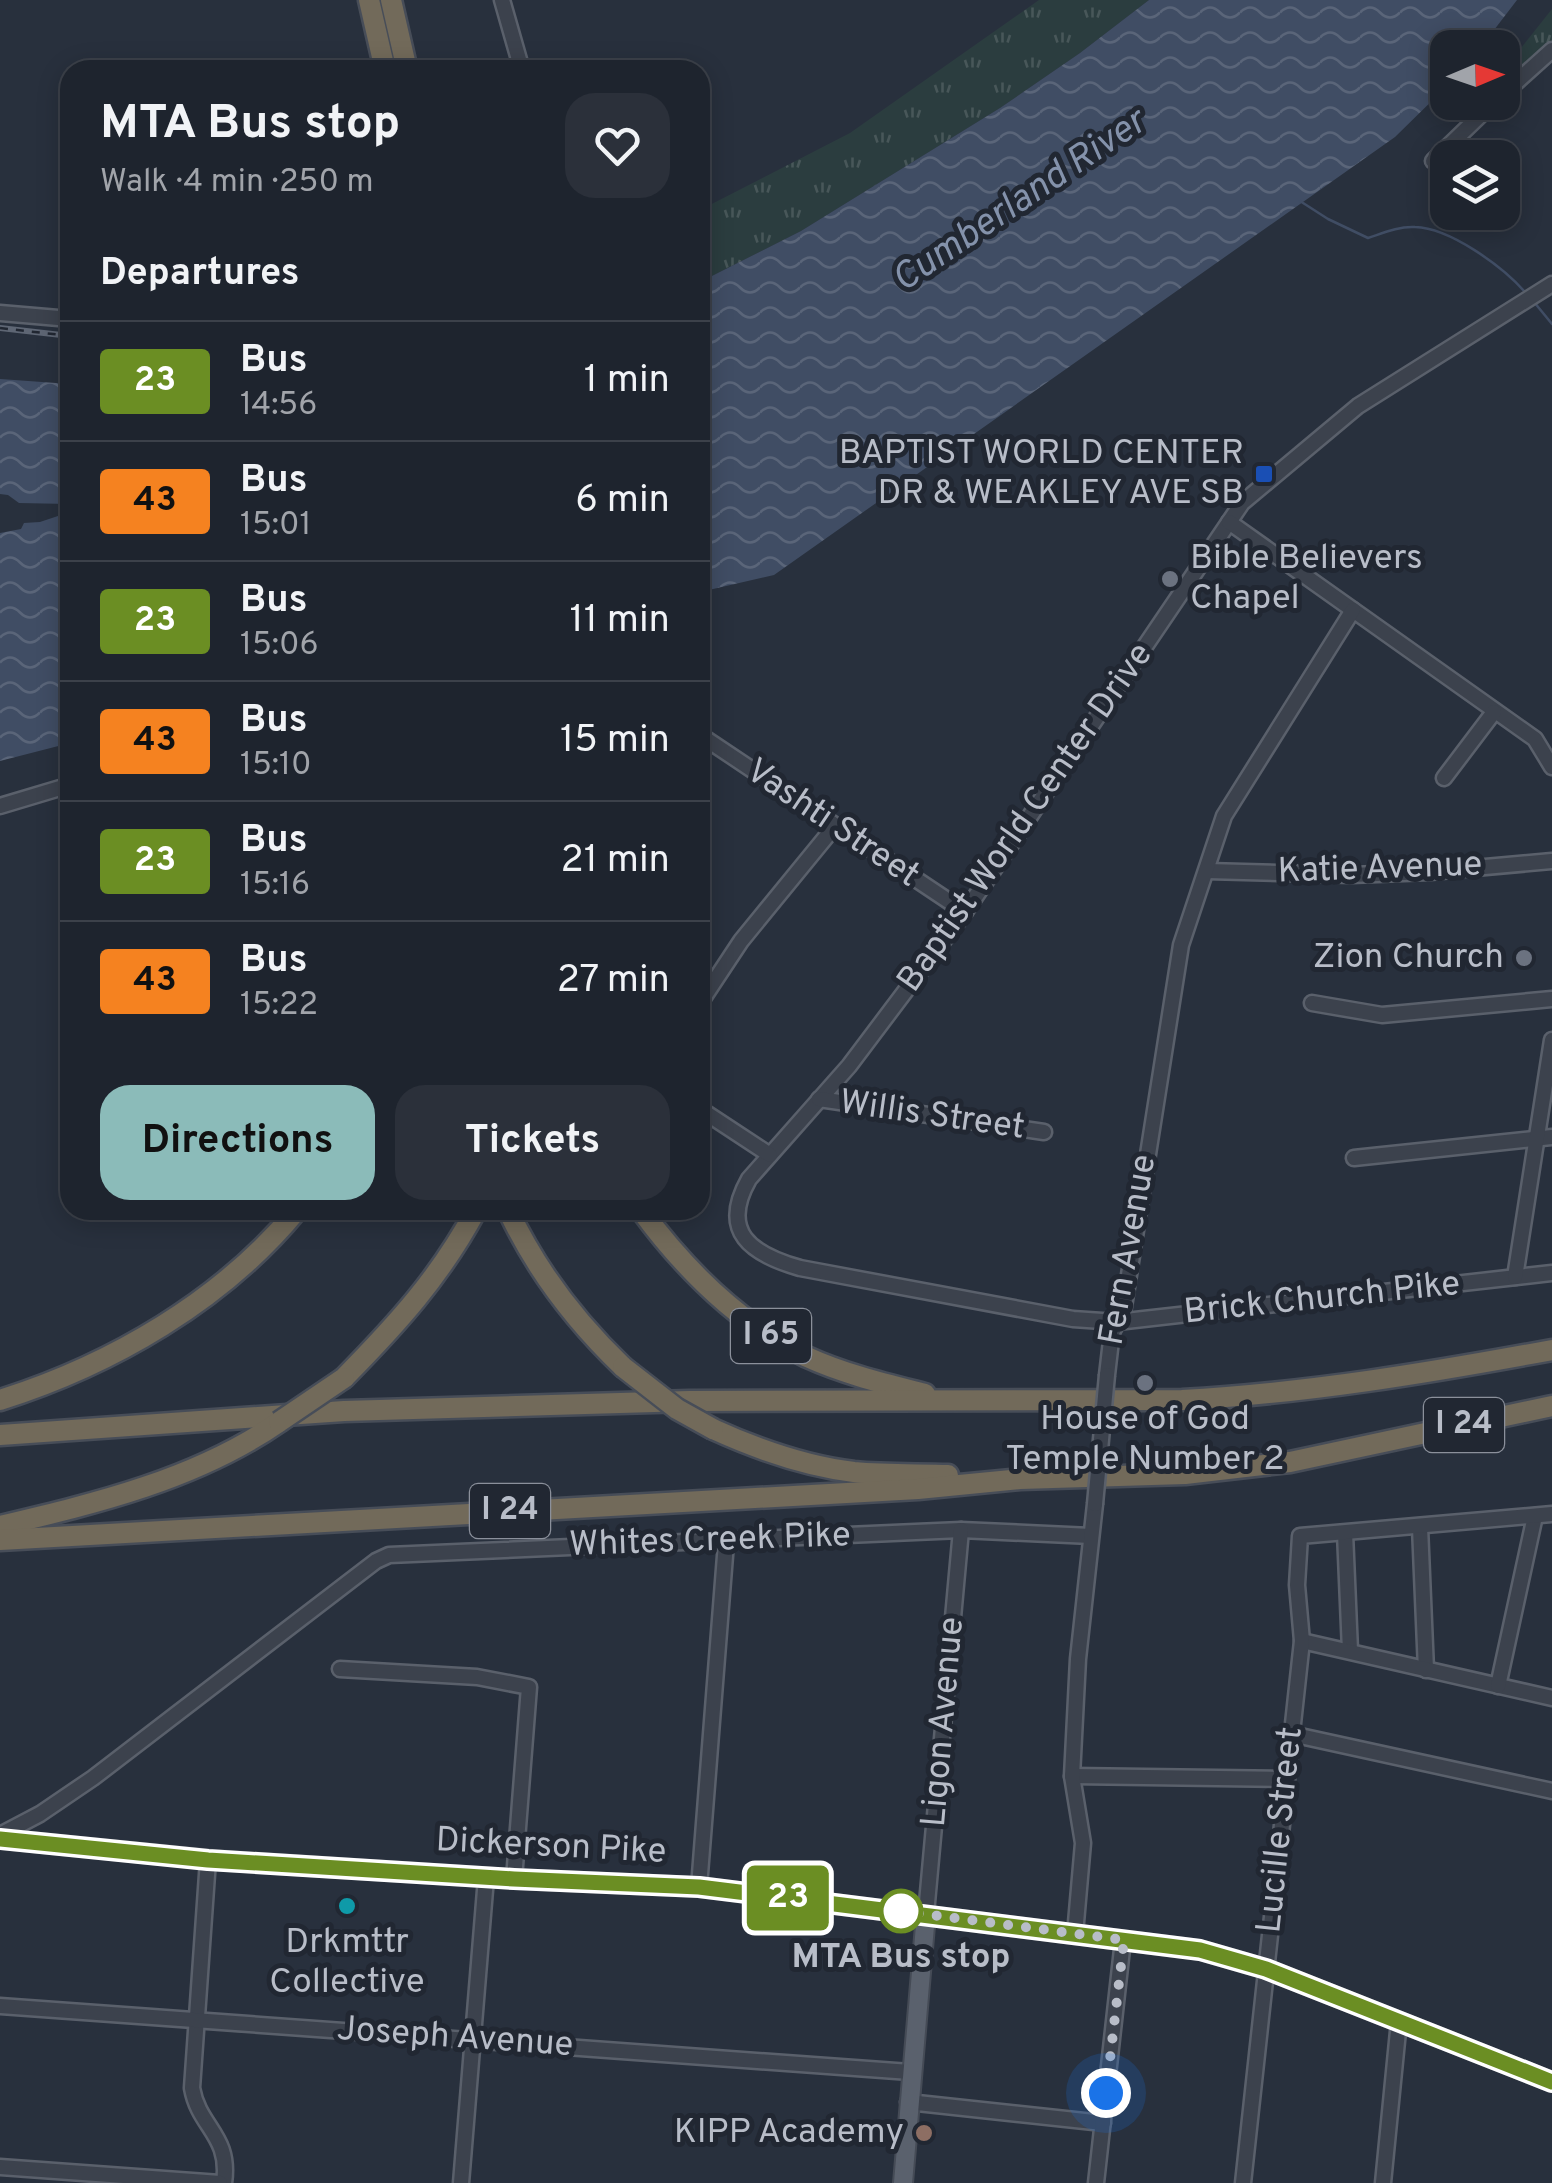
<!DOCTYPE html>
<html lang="en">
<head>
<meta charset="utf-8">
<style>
  :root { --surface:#1e242e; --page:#2b303a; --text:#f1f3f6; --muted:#a1a4aa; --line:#3c414a; --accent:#8bbbb9 }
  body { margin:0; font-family:Overpass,sans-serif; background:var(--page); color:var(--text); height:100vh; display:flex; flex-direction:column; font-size:38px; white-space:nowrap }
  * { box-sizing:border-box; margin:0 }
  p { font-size:32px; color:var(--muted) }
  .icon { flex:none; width:55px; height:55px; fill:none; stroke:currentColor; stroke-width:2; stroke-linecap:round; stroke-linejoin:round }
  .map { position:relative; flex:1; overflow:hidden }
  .drawer { position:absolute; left:60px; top:60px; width:650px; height:1160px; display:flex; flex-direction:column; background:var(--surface); border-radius:30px; box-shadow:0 5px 25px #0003,0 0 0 2px var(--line) }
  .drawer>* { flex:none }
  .badge { padding:0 20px; border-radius:8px; font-size:35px; line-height:65px }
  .needle { width:65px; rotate:88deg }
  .buttons { position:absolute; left:1430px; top:30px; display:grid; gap:20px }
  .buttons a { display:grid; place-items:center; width:90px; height:90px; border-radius:20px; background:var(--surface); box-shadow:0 5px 25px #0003,0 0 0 2px var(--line); font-size:50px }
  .you { position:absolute; width:50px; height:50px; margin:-25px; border:8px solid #fff; border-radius:50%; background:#1a73e8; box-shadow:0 0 0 15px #1a73e833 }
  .map>.badge { position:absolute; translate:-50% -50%; box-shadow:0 0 0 5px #fff }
  h2 { padding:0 40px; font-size:38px; line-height:90px }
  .round { display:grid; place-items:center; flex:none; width:105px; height:105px; border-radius:30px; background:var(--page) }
  .summary { display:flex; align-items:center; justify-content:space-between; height:170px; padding:0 40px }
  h1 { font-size:48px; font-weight:700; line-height:75px }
  .cta { display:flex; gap:20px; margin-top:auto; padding:20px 40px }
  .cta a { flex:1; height:115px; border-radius:30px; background:var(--accent); color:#111; font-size:40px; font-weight:700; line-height:115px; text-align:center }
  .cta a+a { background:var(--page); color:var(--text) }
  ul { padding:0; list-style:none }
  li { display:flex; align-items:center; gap:30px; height:120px; padding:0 40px; border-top:2px solid var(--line) }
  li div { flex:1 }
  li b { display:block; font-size:38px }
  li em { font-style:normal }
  li .badge { min-width:110px; font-weight:700; text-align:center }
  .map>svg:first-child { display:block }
  .park { fill:url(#park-tufts) }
  .water { fill:url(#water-waves) }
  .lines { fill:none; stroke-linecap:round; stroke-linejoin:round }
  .stream { stroke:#404d64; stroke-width:2.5 }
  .minor-casing { stroke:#5a606b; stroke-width:19 }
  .major-casing { stroke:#454b56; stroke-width:22 }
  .highway-casing { stroke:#474d58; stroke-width:25 }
  .minor { stroke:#3c424d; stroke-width:14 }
  .major { stroke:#5a616d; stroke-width:18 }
  .highway { stroke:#726a5a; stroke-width:20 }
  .rail-casing { stroke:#5e6674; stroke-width:6 }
  .rail { stroke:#212732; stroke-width:2.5; stroke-dasharray:8; stroke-linecap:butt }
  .minor-bridge-casing { stroke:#5a606b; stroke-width:19; stroke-linecap:butt }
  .highway-bridge-casing { stroke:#474d58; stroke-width:25; stroke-linecap:butt }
  .minor-bridge { stroke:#3c424d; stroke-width:14 }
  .highway-bridge { stroke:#726a5a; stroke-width:20 }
  .line-casing { stroke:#fff; stroke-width:22 }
  .line { stroke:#6b8e23; stroke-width:15 }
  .walk { stroke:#b8bdc8; stroke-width:10; stroke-dasharray:0 18 }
  .transit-dot { fill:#1a4fb4; stroke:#212732; stroke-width:4 }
  .worship-dot { fill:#6b7280; stroke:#212732; stroke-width:4 }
  .culture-dot { fill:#0f9aa8; stroke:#212732; stroke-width:4 }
  .stop-dot { fill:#fff; stroke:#6b8e23; stroke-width:5 }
  .education-dot { fill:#8d6e63; stroke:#212732; stroke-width:4 }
  .labels { text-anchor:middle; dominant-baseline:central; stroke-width:10; stroke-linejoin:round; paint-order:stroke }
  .shield { fill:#212732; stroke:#8b909b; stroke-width:2.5 }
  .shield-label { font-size:32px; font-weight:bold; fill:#b8bdc8 }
  .poi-label { font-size:35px; fill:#b8bdc8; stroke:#212732; text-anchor:end }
  .street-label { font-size:35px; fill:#b8bdc8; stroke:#212732 }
  .stop-label { font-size:35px; font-weight:bold; fill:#b8bdc8; stroke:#212732 }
  .water-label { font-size:38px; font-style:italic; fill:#8492ab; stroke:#212732 }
</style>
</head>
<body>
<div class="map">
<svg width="1552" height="2183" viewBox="0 0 1552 2183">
  <defs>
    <pattern id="park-tufts" width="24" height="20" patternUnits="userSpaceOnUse" patternTransform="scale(2.5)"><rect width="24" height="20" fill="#2b3d3f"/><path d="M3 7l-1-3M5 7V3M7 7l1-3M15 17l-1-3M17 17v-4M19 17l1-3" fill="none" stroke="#485759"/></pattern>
    <pattern id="water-waves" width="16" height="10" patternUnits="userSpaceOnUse" patternTransform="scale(2.5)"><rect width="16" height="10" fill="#404d64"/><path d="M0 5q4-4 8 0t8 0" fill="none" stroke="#5a6579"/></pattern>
  </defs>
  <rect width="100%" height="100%" fill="#28303d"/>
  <g class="park">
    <path d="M 1039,0 L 1149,0 L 1080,53 L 1000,108 L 801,231 L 700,282 L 700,210 L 850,133 Z"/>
    <path d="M 1552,9 L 1552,50 L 1503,95 L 1510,62 Z"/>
  </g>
  <g class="water">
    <path d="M 1149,0 L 1517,0 L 1481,47 L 1448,48 L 1447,86 L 1395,137 L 774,575 L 700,592 L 700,282 L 801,231 L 1000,108 L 1080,53 Z"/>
    <path d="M 0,379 L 70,384 L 70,504 L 19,503 L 8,495 L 0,494 Z"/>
    <path d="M 64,514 L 70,516 L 70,743 L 0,761 L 0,533 L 21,529 L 24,523 L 40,522 Z"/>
  </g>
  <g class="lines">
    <g class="stream">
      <path d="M 1300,201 L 1328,219 L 1368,238 C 1383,233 1399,226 1415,227 C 1450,228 1502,266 1525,292"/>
      <path d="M 1534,302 L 1552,324"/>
    </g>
    <defs>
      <g id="minor">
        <path d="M 502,0 L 522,70"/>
        <path d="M 1502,95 L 1552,50"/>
        <path d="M 1433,161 L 1494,102"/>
        <path d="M 1552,284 L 1358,406 L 1242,503 L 965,912 L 849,1066 L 749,1179 C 719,1232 751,1254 800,1268 L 1073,1319 L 1117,1322 L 1552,1273"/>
        <path d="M 0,313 L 70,319"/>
        <path d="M 1229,522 L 1535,739 L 1552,767"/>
        <path d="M 700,735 L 965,912"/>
        <path d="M 1444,778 L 1494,712"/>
        <path d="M 0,806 L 70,785"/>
        <path d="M 1207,871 L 1351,875 L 1430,872 L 1552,861"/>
        <path d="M 700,1003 L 741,941 L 835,826"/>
        <path d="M 1312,1003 L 1382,1015 L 1552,999"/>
        <path d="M 819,1099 L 1044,1132"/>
        <path d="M 700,1109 L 770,1155"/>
        <path d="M 1354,1158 L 1552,1137"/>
        <path d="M 1515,1277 L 1552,1040"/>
        <path d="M 1107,1375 L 1112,1332 L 1123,1313 L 1181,945 L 1224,816 L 1353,610"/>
        <path d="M 1420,1527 L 1426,1670"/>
        <path d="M 1345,1533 L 1350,1651"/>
        <path d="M 1302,1641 L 1552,1698"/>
        <path d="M 340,1669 L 477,1677 L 529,1687 L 514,1879"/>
        <path d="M 1498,1686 L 1535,1516"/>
        <path d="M 1291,1734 L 1552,1791"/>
        <path d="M 1072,1776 L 1287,1779"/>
        <path d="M 0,1835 L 40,1814 L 93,1778 L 376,1561 L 389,1555 L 961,1530 L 1091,1536"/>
        <path d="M 208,1860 L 192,2088 C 199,2128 231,2135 224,2183"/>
        <path d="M 699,1887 L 726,1543"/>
        <path d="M 926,1914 L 961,1530"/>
        <path d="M 1075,1934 L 1083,1843 L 1072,1776 L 1078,1659 L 1095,1504"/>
        <path d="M 0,2006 L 910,2072"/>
        <path d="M 908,2102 L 1103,2123"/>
        <path d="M 0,2167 L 220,2183"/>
        <path d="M 461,2183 L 486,1878"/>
        <path d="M 1096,2183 L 1123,1940"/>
        <path d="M 1243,2183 L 1302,1641 L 1297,1585 L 1300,1536 L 1552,1514"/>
        <path d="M 1383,2183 L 1399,2021"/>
      </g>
      <g id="major">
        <path d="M 0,1839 L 212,1860 L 514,1879 L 699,1887 L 1200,1950 L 1266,1969 L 1552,2082"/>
        <path d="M 903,2183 L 926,1914"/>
      </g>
      <g id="highway">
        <path d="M 369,0 L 385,70"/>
        <path d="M 391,0 L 407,70"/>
        <path d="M 508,1210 C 536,1270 575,1321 623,1367"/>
        <path d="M 641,1210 C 685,1270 740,1324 807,1357 C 844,1374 886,1384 925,1394"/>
        <path d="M 344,1378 C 397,1324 440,1277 476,1210"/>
        <path d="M 0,1400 C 111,1365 222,1301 297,1210"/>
        <path d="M 713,1429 C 759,1450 804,1466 854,1472 C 885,1475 917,1474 948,1475"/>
        <path d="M 0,1435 L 344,1411 L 689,1401 L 1182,1400 C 1308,1393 1428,1373 1552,1350"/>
        <path d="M 0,1526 C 97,1503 197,1479 279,1422"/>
        <path d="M 0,1540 L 918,1489 L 1020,1479 L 1185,1474 L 1290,1462 L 1552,1406"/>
      </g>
    </defs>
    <use href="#minor" class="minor-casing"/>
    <use href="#major" class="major-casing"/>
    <use href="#highway" class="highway-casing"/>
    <use href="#minor" class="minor"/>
    <use href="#major" class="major"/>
    <use href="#highway" class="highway"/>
    <defs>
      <path id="rail" d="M 0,328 L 70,336"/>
    </defs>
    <use href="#rail" class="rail-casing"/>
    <use href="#rail" class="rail"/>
    <defs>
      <path id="minor-bridge" d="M 1095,1504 L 1107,1375"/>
      <g id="highway-bridge">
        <path d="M 623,1367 L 677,1409 L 713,1429"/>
        <path d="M 279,1422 L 344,1378"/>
      </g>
    </defs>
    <use href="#minor-bridge" class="minor-bridge-casing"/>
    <use href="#highway-bridge" class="highway-bridge-casing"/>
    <use href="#minor-bridge" class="minor-bridge"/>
    <use href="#highway-bridge" class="highway-bridge"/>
  </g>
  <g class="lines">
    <defs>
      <path id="line" d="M 0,1839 L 208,1860 L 514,1879 L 699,1887 L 1200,1950 L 1266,1969 L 1552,2082"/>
    </defs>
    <use href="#line" class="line-casing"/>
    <use href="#line" class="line"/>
    <path class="walk" d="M 901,1911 L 1124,1940 L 1106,2093"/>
  </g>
  <rect class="transit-dot" x="1254" y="464" width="20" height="20" rx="5"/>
  <g class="worship-dot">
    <circle cx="1170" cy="579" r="10"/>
    <circle cx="1524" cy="958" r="10"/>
    <circle cx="1145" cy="1383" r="10"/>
  </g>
  <circle class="culture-dot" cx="347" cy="1906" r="10"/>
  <circle class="stop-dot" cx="901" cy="1911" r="20"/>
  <circle class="education-dot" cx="924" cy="2133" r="10"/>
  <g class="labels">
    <g class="shield">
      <rect x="731" y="1309" width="80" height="54" rx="8"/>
      <rect x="1424" y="1398" width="80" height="54" rx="8"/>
      <rect x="470" y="1484" width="80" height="54" rx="8"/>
    </g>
    <g class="shield-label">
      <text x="771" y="1336">I 65</text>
      <text x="1464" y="1425">I 24</text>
      <text x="510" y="1511">I 24</text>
    </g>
    <g class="poi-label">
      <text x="1244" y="454">BAPTIST WORLD CENTER<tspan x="1244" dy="40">DR &amp; WEAKLEY AVE SB</tspan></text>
      <text x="1190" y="559" text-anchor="start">Bible Believers<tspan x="1190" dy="40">Chapel</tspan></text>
      <text x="1504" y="958">Zion Church</text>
      <text x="1145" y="1420" text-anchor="middle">House of God<tspan x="1145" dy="40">Temple Number 2</tspan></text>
      <text x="347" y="1943" text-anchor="middle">Drkmttr<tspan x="347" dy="40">Collective</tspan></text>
      <text x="904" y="2133">KIPP Academy</text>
    </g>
    <g class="street-label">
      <text transform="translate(1026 818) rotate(-55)">Baptist World Center Drive</text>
      <text transform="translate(832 824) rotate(34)">Vashti Street</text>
      <text transform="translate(1380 869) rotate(-2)">Katie Avenue</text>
      <text transform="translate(932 1116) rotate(8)">Willis Street</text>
      <text transform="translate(1129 1250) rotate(-80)">Fern Avenue</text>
      <text transform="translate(1322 1299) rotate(-6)">Brick Church Pike</text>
      <text transform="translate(710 1541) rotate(-2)">Whites Creek Pike</text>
      <text transform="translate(944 1722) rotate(-85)">Ligon Avenue</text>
      <text transform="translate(1281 1830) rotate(-84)">Lucille Street</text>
      <text transform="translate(551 1847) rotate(3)">Dickerson Pike</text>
      <text transform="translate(455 2038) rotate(4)">Joseph Avenue</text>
    </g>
    <g class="stop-label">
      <text x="901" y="1958">MTA Bus stop</text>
    </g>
    <g class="water-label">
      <text transform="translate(1020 202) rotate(-34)">Cumberland River</text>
    </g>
  </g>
</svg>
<div class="buttons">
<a><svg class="needle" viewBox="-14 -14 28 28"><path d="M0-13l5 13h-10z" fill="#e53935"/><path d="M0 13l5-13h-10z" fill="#a1a4aa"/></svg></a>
<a><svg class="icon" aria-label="layers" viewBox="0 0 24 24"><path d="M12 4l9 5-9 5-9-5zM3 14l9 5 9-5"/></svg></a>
</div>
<div class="you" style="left:1106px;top:2093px"></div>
<b class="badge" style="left:788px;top:1898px;background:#6b8e23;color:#fff">23</b>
<section class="drawer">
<div class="summary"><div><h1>MTA Bus stop</h1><p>Walk · 4 min · 250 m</p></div><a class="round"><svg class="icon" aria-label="heart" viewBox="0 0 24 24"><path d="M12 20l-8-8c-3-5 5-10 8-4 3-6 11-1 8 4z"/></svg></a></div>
<h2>Departures</h2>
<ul>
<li><span class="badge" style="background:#6b8e23;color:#fff">23</span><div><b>Bus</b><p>14:56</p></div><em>1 min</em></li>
<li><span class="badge" style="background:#f58220;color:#111">43</span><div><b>Bus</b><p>15:01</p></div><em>6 min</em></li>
<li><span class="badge" style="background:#6b8e23;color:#fff">23</span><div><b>Bus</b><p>15:06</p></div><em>11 min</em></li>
<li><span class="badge" style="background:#f58220;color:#111">43</span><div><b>Bus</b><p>15:10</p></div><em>15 min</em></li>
<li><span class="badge" style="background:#6b8e23;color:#fff">23</span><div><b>Bus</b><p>15:16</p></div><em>21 min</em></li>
<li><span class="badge" style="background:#f58220;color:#111">43</span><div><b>Bus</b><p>15:22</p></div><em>27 min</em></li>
</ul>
<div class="cta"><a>Directions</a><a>Tickets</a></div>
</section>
</div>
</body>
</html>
